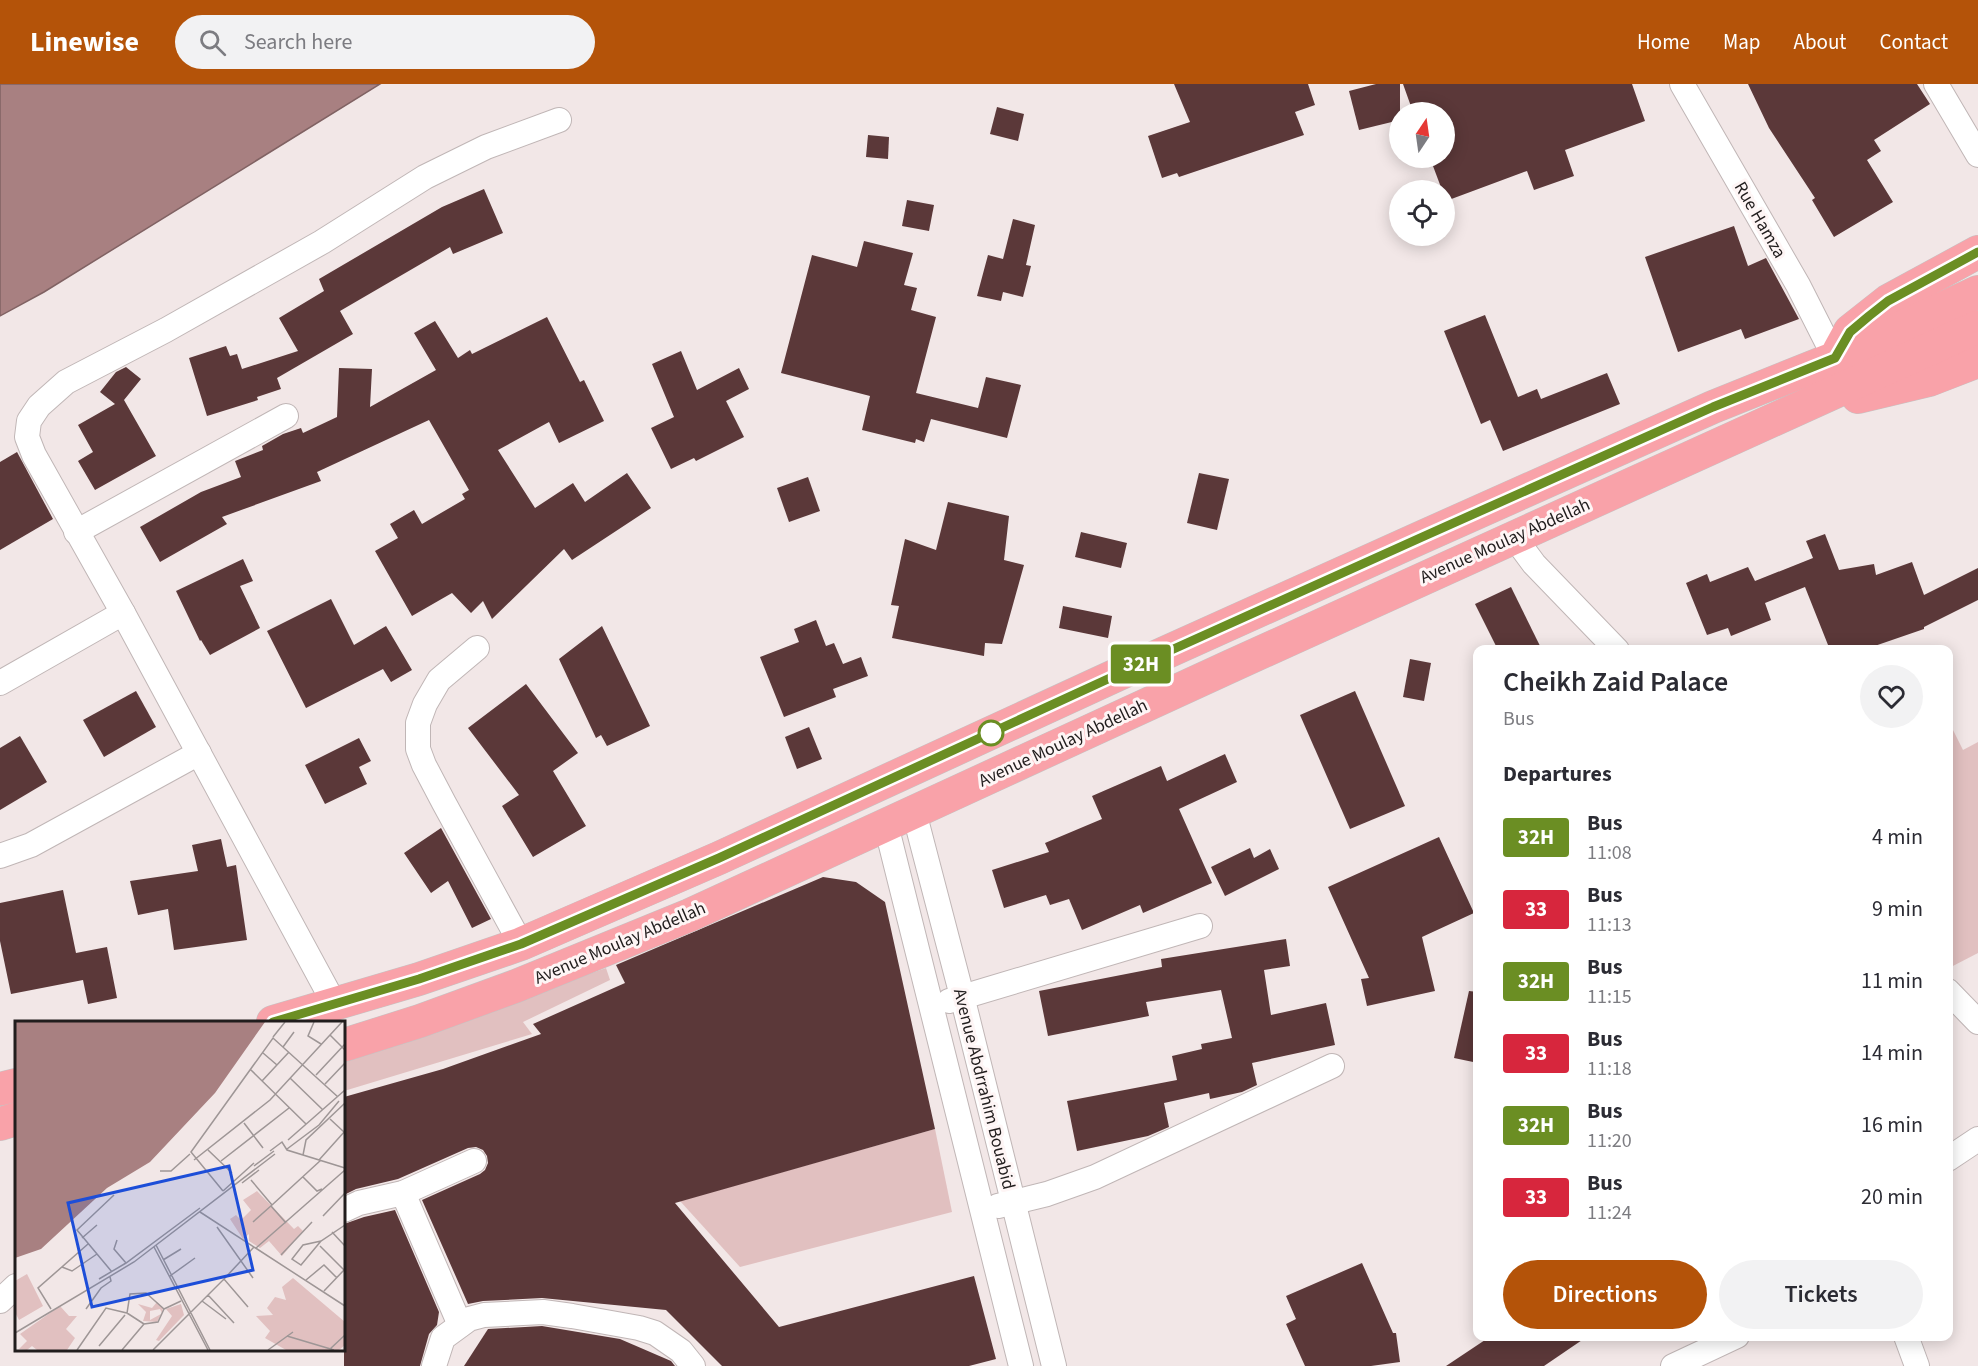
<!DOCTYPE html>
<html lang="en">
<head>
<meta charset="utf-8">
<style>
  :root { --surface:#fff; --page:#f2f2f3; --text:#2b2b33; --muted:#7c7c81; --accent:#b45309 }
  body { margin:0; font-family:"Source Sans 3",sans-serif; background:var(--page); color:var(--text); height:100vh; display:flex; flex-direction:column; font-size:22px; white-space:nowrap }
  * { box-sizing:border-box; margin:0 }
  p { font-size:20px; color:var(--muted) }
  .icon { flex:none; width:33px; height:33px; fill:none; stroke:currentColor; stroke-width:2; stroke-linecap:round; stroke-linejoin:round }
  .map { position:relative; flex:1; overflow:hidden }
  .panel { position:absolute; left:1473px; top:561px; width:480px; height:696px; display:flex; flex-direction:column; background:var(--surface); border-radius:12px; box-shadow:0 3px 15px #0003 }
  .panel>* { flex:none }
  .badge { padding:0 12px; border-radius:4px; font-size:21px; line-height:39px }
  .needle { width:39px; rotate:13deg }
  .tools { position:absolute; left:1389px; top:18px; display:grid; gap:12px }
  .tools a { display:grid; place-items:center; width:66px; height:66px; border-radius:50%; background:var(--surface); box-shadow:0 3px 15px #0003; font-size:30px }
  .map>.badge { position:absolute; translate:-50% -50%; box-shadow:0 0 0 3px #fff }
  h2 { padding:0 30px; font-size:22px; line-height:54px }
  .round { display:grid; place-items:center; flex:none; width:63px; height:63px; border-radius:32px; background:var(--page) }
  .summary { display:flex; align-items:center; justify-content:space-between; height:102px; padding:0 30px }
  h1 { font-size:28px; font-weight:600; line-height:45px }
  .primary-button { display:flex; gap:12px; margin-top:auto; padding:12px 30px }
  .primary-button a { flex:1; height:69px; border-radius:36px; background:var(--accent); color:#fff; font-size:24px; font-weight:600; line-height:69px; text-align:center }
  .primary-button a+a { background:var(--page); color:var(--text) }
  ul { padding:0; list-style:none }
  li { display:flex; align-items:center; gap:18px; height:72px; padding:0 30px }
  li div { flex:1 }
  li b { display:block; font-size:22px }
  li em { font-style:normal }
  li .badge { min-width:66px; font-weight:700; text-align:center }
  header { display:flex; align-items:center; gap:36px; box-sizing:border-box; height:84px; padding:0 30px; background:var(--accent); color:#fff }
  header strong { font-size:28px }
  nav { display:flex; gap:33px; margin-inline-start:auto; font-size:21px }
  .search { width:420px; height:54px; background:var(--page); display:flex; align-items:center; gap:15px; box-sizing:border-box; padding:0 21px; border-radius:33px; color:var(--muted); font-size:22px }
  .map>svg:first-child { display:block }
  .green { fill:#e1c0c0 }
  .water { fill:#a88081; stroke:#806263; stroke-width:1.5 }
  .building { fill:#5b3839 }
  .lines { fill:none; stroke-linecap:round; stroke-linejoin:round }
  .minor-casing { stroke:#c0b6b6; stroke-width:26 }
  .primary-casing { stroke:#c5c4c4; stroke-width:34 }
  .minor { stroke:#fff; stroke-width:24 }
  .primary { stroke:#f9a2a9; stroke-width:33 }
  .line-casing { stroke:#fff; stroke-width:14 }
  .line { stroke:#6b8e23; stroke-width:9 }
  .stop-dot { fill:#fff; stroke:#6b8e23; stroke-width:3 }
  .labels { text-anchor:middle; dominant-baseline:central; stroke-width:6; stroke-linejoin:round; paint-order:stroke }
  .street-label { font-size:18px; fill:#211d1d; stroke:#fef5f5 }
  .inset-road { fill:none; stroke:#9e9696; stroke-width:1.5 }
  .view { fill:#1d4ed8; fill-opacity:0.15; stroke:#1d4ed8; stroke-width:3 }
  .inset-edge { fill:none; stroke:#211d1d; stroke-width:3 }
</style>
</head>
<body>
<header>
<strong>Linewise</strong>
<div class="search"><svg class="icon" aria-label="search" viewBox="0 0 24 24"><circle cx="10" cy="10" r="6"/><path d="M15 15l6 6"/></svg>Search here</div>
<nav><a>Home</a><a>Map</a><a>About</a><a>Contact</a></nav>
</header>
<div class="map">
<svg width="1978" height="1282" viewBox="0 0 1978 1282">
  <rect width="100%" height="100%" fill="#f2e7e7"/>
  <g class="green">
    <path d="M 1949,638 L 1963,666 L 1978,658 L 1978,869 L 1949,884 Z"/>
    <path d="M 606,884 L 610,896 L 523,938 L 532,950 L 344,1007 L 344,974 Z"/>
    <path d="M 935,1045 L 952,1128 L 740,1183 L 680,1117 Z"/>
  </g>
  <path class="water" d="M 0,0 L 380,0 L 44,208 L 0,232 Z"/>
  <g class="building">
    <path d="M 1174,0 L 1308,0 L 1315,21 L 1295,28 L 1304,51 L 1179,93 L 1177,89 L 1162,94 L 1148,52 L 1190,38 Z"/>
    <path d="M 1376,0 L 1400,0 L 1400,36 L 1359,46 L 1349,7 Z"/>
    <path d="M 1403,0 L 1632,0 L 1645,37 L 1565,66 L 1574,92 L 1534,106 L 1527,87 L 1446,117 L 1444,106 L 1442,106 L 1430,74 L 1444,74 L 1444,28 L 1413,28 Z"/>
    <path d="M 1748,0 L 1917,0 L 1930,20 L 1874,56 L 1881,67 L 1867,76 L 1893,118 L 1834,153 L 1812,116 L 1815,114 L 1769,44 Z"/>
    <path d="M 997,23 L 1024,30 L 1018,57 L 990,50 Z"/>
    <path d="M 868,51 L 889,53 L 888,75 L 866,73 Z"/>
    <path d="M 484,105 L 503,149 L 453,170 L 450,163 L 340,227 L 353,250 L 277,294 L 281,305 L 257,313 L 258,316 L 207,332 L 189,274 L 226,262 L 230,272 L 237,270 L 242,285 L 298,267 L 279,234 L 324,207 L 319,195 L 442,123 Z"/>
    <path d="M 907,116 L 934,121 L 929,147 L 902,142 Z"/>
    <path d="M 1013,135 L 1035,141 L 1026,181 L 1031,182 L 1023,213 L 1003,208 L 1001,217 L 977,212 L 988,171 L 1003,175 Z"/>
    <path d="M 1734,142 L 1748,182 L 1766,174 L 1799,235 L 1745,255 L 1741,245 L 1678,268 L 1645,173 Z"/>
    <path d="M 864,157 L 913,169 L 904,201 L 917,204 L 911,226 L 936,233 L 916,309 L 978,324 L 986,293 L 1021,301 L 1007,354 L 931,335 L 924,358 L 916,355 L 915,359 L 862,346 L 870,312 L 781,289 L 812,171 L 857,183 Z"/>
    <path d="M 1485,231 L 1518,313 L 1537,305 L 1541,315 L 1607,289 L 1620,320 L 1503,367 L 1490,336 L 1481,340 L 1444,247 Z"/>
    <path d="M 547,233 L 580,298 L 584,296 L 604,337 L 559,359 L 549,338 L 498,366 L 535,424 L 573,399 L 585,418 L 627,389 L 651,424 L 572,476 L 564,465 L 492,535 L 483,517 L 471,529 L 452,509 L 412,532 L 375,467 L 398,454 L 390,440 L 414,426 L 422,440 L 465,415 L 462,410 L 469,406 L 429,336 L 317,388 L 321,397 L 222,433 L 227,440 L 160,478 L 140,443 L 201,408 L 241,393 L 235,377 L 263,366 L 262,362 L 283,350 L 301,344 L 303,349 L 337,333 L 339,284 L 372,285 L 370,323 L 436,286 L 414,249 L 435,237 L 458,274 L 470,266 L 472,270 Z"/>
    <path d="M 681,267 L 697,306 L 739,284 L 749,305 L 726,317 L 744,353 L 696,377 L 694,374 L 671,385 L 651,344 L 674,333 L 652,280 Z"/>
    <path d="M 126,283 L 141,295 L 124,316 L 156,372 L 95,406 L 78,377 L 93,368 L 78,341 L 115,320 L 100,308 L 116,288 Z"/>
    <path d="M 17,368 L 53,435 L 0,466 L 0,378 Z"/>
    <path d="M 1199,389 L 1229,395 L 1217,446 L 1187,439 Z"/>
    <path d="M 808,393 L 820,427 L 789,438 L 777,404 Z"/>
    <path d="M 948,418 L 1009,432 L 1004,476 L 1024,481 L 1002,560 L 985,559 L 984,572 L 892,554 L 899,522 L 891,521 L 905,455 L 936,466 Z"/>
    <path d="M 1081,448 L 1127,459 L 1121,484 L 1075,473 Z"/>
    <path d="M 1825,450 L 1839,486 L 1874,480 L 1876,491 L 1912,478 L 1924,511 L 1978,484 L 1978,516 L 1924,543 L 1924,545 L 1863,566 L 1830,566 L 1805,503 L 1765,519 L 1771,536 L 1731,552 L 1728,544 L 1707,551 L 1686,499 L 1707,490 L 1710,498 L 1748,483 L 1755,497 L 1813,474 L 1806,457 Z"/>
    <path d="M 243,475 L 253,497 L 240,502 L 260,544 L 210,571 L 201,556 L 200,557 L 176,507 Z"/>
    <path d="M 1511,503 L 1542,566 L 1498,566 L 1475,520 Z"/>
    <path d="M 331,515 L 354,561 L 386,542 L 412,586 L 391,598 L 383,585 L 306,624 L 267,547 Z"/>
    <path d="M 1063,522 L 1112,532 L 1108,554 L 1059,544 Z"/>
    <path d="M 816,536 L 826,562 L 834,559 L 843,580 L 861,573 L 868,592 L 833,605 L 836,613 L 784,633 L 760,573 L 799,558 L 794,545 Z"/>
    <path d="M 602,542 L 650,642 L 607,662 L 601,651 L 596,654 L 559,575 Z"/>
    <path d="M 1410,575 L 1431,579 L 1424,617 L 1403,613 Z"/>
    <path d="M 526,600 L 578,669 L 553,687 L 586,742 L 533,773 L 502,722 L 519,711 L 468,644 Z"/>
    <path d="M 136,607 L 156,643 L 104,673 L 83,636 Z"/>
    <path d="M 1355,607 L 1405,722 L 1350,745 L 1300,631 Z"/>
    <path d="M 809,643 L 822,675 L 797,685 L 785,653 Z"/>
    <path d="M 20,652 L 47,698 L 0,726 L 0,664 Z"/>
    <path d="M 359,654 L 371,677 L 359,683 L 367,700 L 325,720 L 305,681 Z"/>
    <path d="M 1225,670 L 1237,698 L 1179,725 L 1212,799 L 1143,829 L 1140,821 L 1082,846 L 1069,815 L 1050,821 L 1046,811 L 1004,824 L 992,786 L 1049,768 L 1045,759 L 1102,735 L 1092,712 L 1161,682 L 1167,697 Z"/>
    <path d="M 441,744 L 491,835 L 472,844 L 448,797 L 431,809 L 404,769 Z"/>
    <path d="M 1439,753 L 1474,829 L 1422,853 L 1435,907 L 1367,922 L 1361,895 L 1369,894 L 1328,803 Z"/>
    <path d="M 221,755 L 227,783 L 236,781 L 247,856 L 174,866 L 168,825 L 138,831 L 130,797 L 198,787 L 192,761 Z"/>
    <path d="M 1250,764 L 1254,774 L 1270,765 L 1279,785 L 1225,812 L 1211,783 Z"/>
    <path d="M 823,793 L 856,798 L 885,818 L 935,1045 L 675,1119 L 779,1243 L 974,1192 L 996,1275 L 969,1282 L 722,1282 L 666,1226 L 542,1214 L 483,1217 L 468,1220 L 422,1116 L 480,1090 L 485,1086 L 488,1079 L 487,1072 L 483,1066 L 476,1063 L 468,1064 L 398,1095 L 356,1105 L 344,1111 L 344,1013 L 443,985 L 541,950 L 533,940 L 625,899 L 616,881 Z"/>
    <path d="M 63,806 L 76,869 L 107,863 L 117,914 L 88,920 L 83,896 L 11,910 L 0,857 L 0,819 Z"/>
    <path d="M 1286,855 L 1290,882 L 1264,886 L 1271,931 L 1326,919 L 1335,961 L 1252,979 L 1257,1001 L 1242,1008 L 1210,1015 L 1209,1009 L 1164,1019 L 1169,1043 L 1148,1052 L 1077,1067 L 1067,1017 L 1177,996 L 1172,972 L 1202,965 L 1201,960 L 1232,954 L 1221,906 L 1146,918 L 1149,932 L 1048,952 L 1039,907 L 1162,883 L 1161,875 Z"/>
    <path d="M 1469,907 L 1478,908 L 1478,979 L 1454,974 Z"/>
    <path d="M 395,1126 L 439,1228 L 437,1241 L 429,1250 L 420,1282 L 344,1282 L 344,1140 L 364,1133 Z"/>
    <path d="M 1362,1179 L 1393,1249 L 1396,1249 L 1400,1278 L 1371,1282 L 1305,1282 L 1286,1240 L 1296,1235 L 1286,1212 Z"/>
    <path d="M 542,1242 L 620,1255 L 671,1277 L 675,1282 L 464,1282 L 488,1245 Z"/>
    <path d="M 1491,1252 L 1588,1252 L 1544,1282 L 1446,1282 Z"/>
  </g>
  <g class="lines">
    <defs>
      <g id="minor">
        <path d="M 1682,0 L 1798,201 L 1835,274"/>
        <path d="M 1936,0 L 1978,71"/>
        <path d="M 76,448 L 286,332"/>
        <path d="M 1514,453 L 1534,480 L 1617,566"/>
        <path d="M 477,564 L 439,596 L 425,620 L 418,639 L 418,665 L 424,681 L 444,719 L 521,860"/>
        <path d="M 0,599 L 123,529"/>
        <path d="M 914,728 L 962,912 L 1054,1282"/>
        <path d="M 886,741 L 1021,1282"/>
        <path d="M 0,772 L 31,761 L 199,669"/>
        <path d="M 1948,907 L 1978,938"/>
        <path d="M 949,917 L 1200,842"/>
        <path d="M 335,921 L 123,529 L 34,371 L 27,353 L 29,337 L 39,322 L 66,298 L 166,246 L 322,158 L 425,93 L 486,63 L 559,36"/>
        <path d="M 1948,1075 L 1978,1055"/>
        <path d="M 403,1109 L 460,1241"/>
        <path d="M 998,1122 L 1047,1110 L 1095,1093 L 1332,982"/>
        <path d="M 344,1126 L 359,1119 L 403,1109 L 474,1077"/>
        <path d="M 0,1217 L 16,1202"/>
        <path d="M 1906,1252 L 1917,1282"/>
        <path d="M 434,1282 L 443,1254 L 469,1235 L 484,1231 L 543,1228 L 572,1232 L 639,1244 L 655,1249 L 681,1267 L 693,1282"/>
        <path d="M 1673,1282 L 1737,1252"/>
      </g>
      <g id="primary">
        <path d="M 1839,267 L 1850,247 L 1888,217 L 1978,168"/>
        <path d="M 1858,313 L 1929,296 L 1978,277"/>
        <path d="M 273,938 L 419,895 L 521,860 L 719,774 L 1147,577 L 1420,454 L 1713,323 L 1835,274 L 1978,208"/>
        <path d="M 344,961 L 420,937 L 516,902 L 690,831 L 1231,582 L 1978,243"/>
        <path d="M 0,1005 L 16,1001"/>
        <path d="M 0,1040 L 16,1035"/>
      </g>
    </defs>
    <use href="#minor" class="minor-casing"/>
    <use href="#primary" class="primary-casing"/>
    <use href="#minor" class="minor"/>
    <use href="#primary" class="primary"/>
  </g>
  <g class="lines">
    <defs>
      <path id="line" d="M 273,938 L 419,895 L 521,860 L 719,774 L 1147,577 L 1420,454 L 1713,323 L 1835,274 L 1850,248 L 1869,232 L 1888,217 L 1978,168"/>
    </defs>
    <use href="#line" class="line-casing"/>
    <use href="#line" class="line"/>
  </g>
  <circle class="stop-dot" cx="991" cy="649" r="12"/>
  <g class="labels">
    <g class="street-label">
      <text transform="translate(1760 136) rotate(60)">Rue Hamza</text>
      <text transform="translate(1505 457) rotate(-24)">Avenue Moulay Abdellah</text>
      <text transform="translate(1063 659) rotate(-25)">Avenue Moulay Abdellah</text>
      <text transform="translate(620 859) rotate(-23)">Avenue Moulay Abdellah</text>
      <text transform="translate(984 1005) rotate(76)">Avenue Abdrrahim Bouabid</text>
    </g>
  </g>
  <g transform="translate(15 937)">
    <rect width="330" height="330" fill="#f2e7e7"/>
    <path d="M 242,170 L 279,208 L 283,205 L 288,210 L 267,235 L 254,220 L 245,227 L 234,220 L 234,213 L 228,218 L 215,198 L 221,194 L 226,199 L 236,189 L 228,179 ZM 12,253 L 28,285 L 4,299 L 0,291 L 0,260 ZM 278,257 L 330,301 L 330,324 L 324,329 L 271,329 L 250,317 L 255,310 L 241,295 L 258,294 L 252,287 L 260,276 L 271,279 L 267,266 ZM 142,281 L 148,287 L 147,292 L 145,288 L 135,290 L 135,299 L 146,293 L 142,301 L 128,300 L 131,291 L 123,283 L 137,287 ZM 166,283 L 169,294 L 144,320 L 141,319 L 157,295 L 151,288 ZM 45,285 L 54,295 L 62,295 L 51,308 L 60,317 L 52,329 L 22,329 L 17,325 L 12,329 L 4,328 L 12,320 L 5,313 Z" fill="#e1c0c0"/>
    <path d="M 0,1 L 250,1 L 200,72 L 135,141 L 92,167 L 26,228 L 0,237 Z" fill="#a88081"/>
    <path class="inset-road" d="M 299,1 L 293,15 L 306,23M 315,14 L 330,29M 258,16 L 270,1M 268,26 L 279,11M 248,32 L 262,44M 236,49 L 291,103M 301,54 L 330,23M 275,57 L 308,89M 247,60 L 274,31M 310,63 L 330,42M 315,98 L 329,111M 229,102 L 248,127M 273,119 L 330,69M 272,128 L 304,104 L 324,80M 193,129 L 217,152M 255,130 L 267,121 L 272,129 L 330,147M 288,134 L 291,119 L 330,82M 179,139 L 255,79 L 327,1M 304,139 L 330,110M 206,140 L 274,87M 239,145 L 259,130M 145,150 L 156,150 L 175,133M 288,156 L 302,170 L 307,168M 236,159 L 257,184 L 238,201M 227,162 L 244,149M 208,170 L 176,131 L 258,17 L 323,76M 208,170 L 239,142M 257,184 L 306,139M 256,185 L 271,202M 185,191 L 330,285M 308,195 L 330,172M 202,206 L 238,257M 317,211 L 330,225M 67,217 L 82,204M 102,219 L 99,228 L 111,242M 306,220 L 286,244 L 277,238 L 288,224 L 306,220 L 330,204M 141,224 L 195,329M 305,225 L 329,249 L 309,270M 139,226 L 193,329M 241,227 L 330,149M 266,234 L 297,201M 148,239 L 166,228M 47,246 L 57,250 L 82,233M 97,251 L 62,209 L 99,174M 155,255 L 180,237M 84,258 L 111,242 L 185,187M 209,258 L 239,226M 291,259 L 309,244 L 322,257M 193,274 L 219,302M 187,280 L 211,298M 36,288 L 23,267 L 73,223M 71,288 L 86,267 L 96,260 L 95,256M 149,288 L 166,280M 112,292 L 129,303M 0,312 L 119,241 L 260,133M 272,315 L 319,329M 84,325 L 110,294M 315,328 L 330,314M 62,329 L 91,287 L 112,292 L 115,273 L 131,272 L 149,288M 107,329 L 129,303 L 143,301 L 149,288M 138,329 L 209,258 L 233,286M 253,329 L 278,311"/>
    <path class="view" d="M 214,145 L 238,249 L 77,286 L 53,182 Z"/>
    <rect width="330" height="330" class="inset-edge"/>
  </g>
</svg>
<div class="tools">
<a><svg class="needle" viewBox="-14 -14 28 28"><path d="M0-13l5 13h-10z" fill="#e53935"/><path d="M0 13l5-13h-10z" fill="#7c7c81"/></svg></a>
<a><svg class="icon" aria-label="locate" viewBox="0 0 24 24"><circle cx="12" cy="12" r="6"/><path d="M12 2v4M12 18v4M2 12h4M18 12h4"/></svg></a>
</div>
<b class="badge" style="left:1141px;top:580px;background:#6b8e23;color:#fff">32H</b>
<section class="panel">
<div class="summary"><div><h1>Cheikh Zaid Palace</h1><p>Bus</p></div><a class="round"><svg class="icon" aria-label="heart" viewBox="0 0 24 24"><path d="M12 20l-8-8c-3-5 5-10 8-4 3-6 11-1 8 4z"/></svg></a></div>
<h2>Departures</h2>
<ul>
<li><span class="badge" style="background:#6b8e23;color:#fff">32H</span><div><b>Bus</b><p>11:08</p></div><em>4 min</em></li>
<li><span class="badge" style="background:#d7263d;color:#fff">33</span><div><b>Bus</b><p>11:13</p></div><em>9 min</em></li>
<li><span class="badge" style="background:#6b8e23;color:#fff">32H</span><div><b>Bus</b><p>11:15</p></div><em>11 min</em></li>
<li><span class="badge" style="background:#d7263d;color:#fff">33</span><div><b>Bus</b><p>11:18</p></div><em>14 min</em></li>
<li><span class="badge" style="background:#6b8e23;color:#fff">32H</span><div><b>Bus</b><p>11:20</p></div><em>16 min</em></li>
<li><span class="badge" style="background:#d7263d;color:#fff">33</span><div><b>Bus</b><p>11:24</p></div><em>20 min</em></li>
</ul>
<div class="primary-button"><a>Directions</a><a>Tickets</a></div>
</section>
</div>
</body>
</html>
